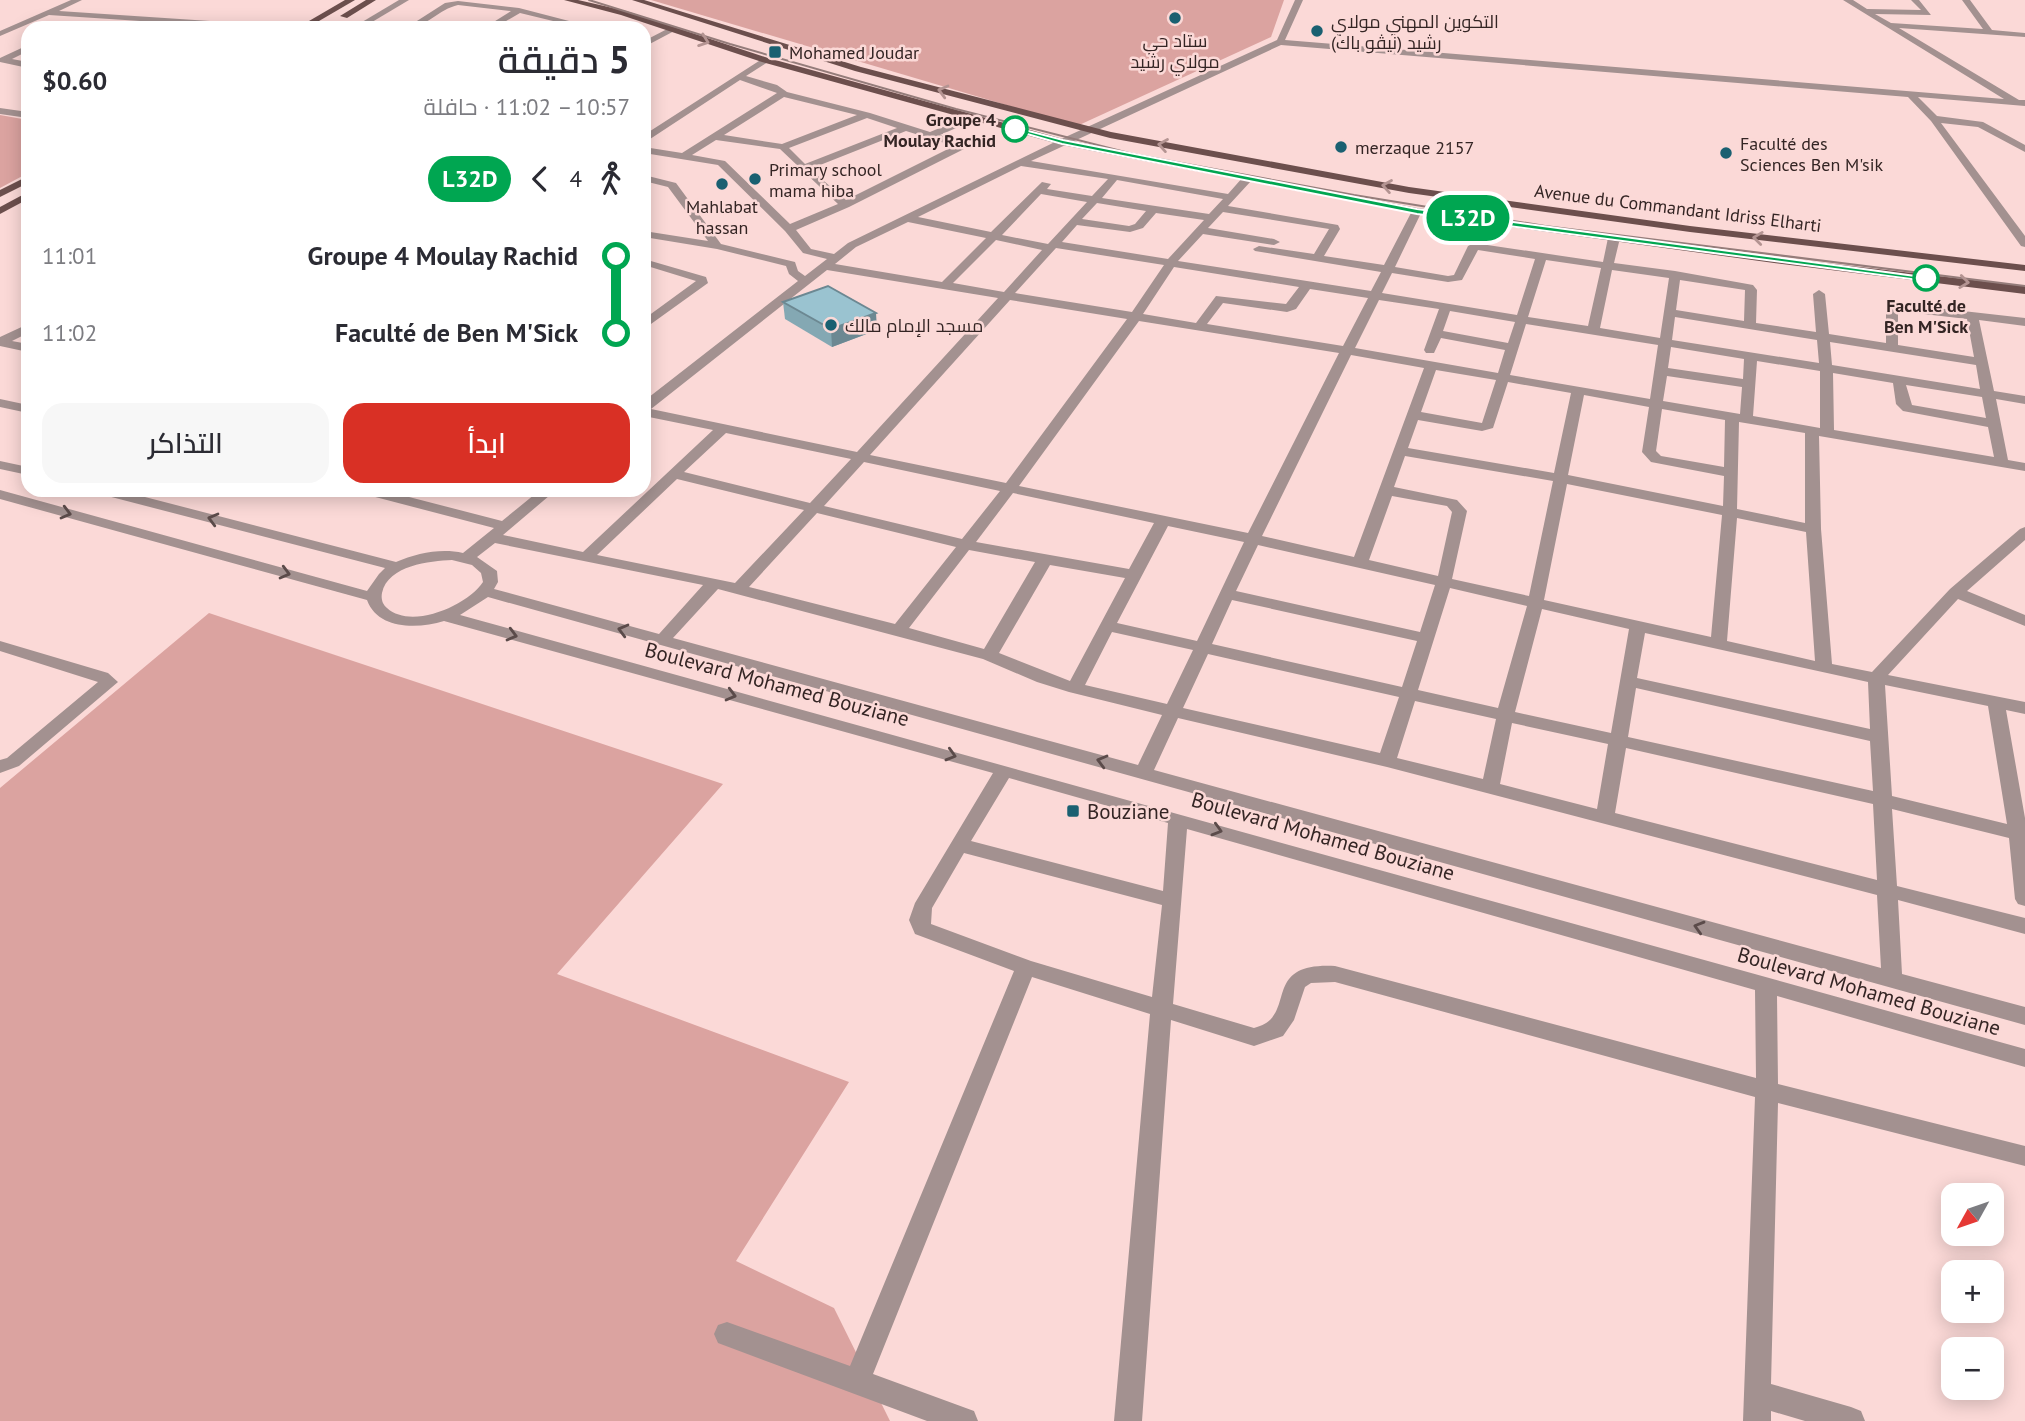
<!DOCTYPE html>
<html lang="ar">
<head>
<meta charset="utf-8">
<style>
  :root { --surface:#fff; --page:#f7f7f7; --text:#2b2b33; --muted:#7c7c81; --accent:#d93025 }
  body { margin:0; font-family:"PT Sans",Cairo,sans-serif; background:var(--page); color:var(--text); direction:rtl; height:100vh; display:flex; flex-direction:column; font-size:26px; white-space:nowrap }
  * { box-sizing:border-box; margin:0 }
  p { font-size:23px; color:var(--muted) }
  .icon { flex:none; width:38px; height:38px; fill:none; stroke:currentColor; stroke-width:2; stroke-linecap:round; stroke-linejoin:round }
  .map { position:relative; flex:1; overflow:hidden; direction:ltr }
  .side { position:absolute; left:21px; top:21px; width:630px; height:476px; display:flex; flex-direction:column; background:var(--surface); border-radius:21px; box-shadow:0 4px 18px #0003; direction:rtl }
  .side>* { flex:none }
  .badge { padding:0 14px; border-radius:23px; font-size:24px; line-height:46px }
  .needle { width:46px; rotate:230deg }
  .buttons { position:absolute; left:1941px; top:1183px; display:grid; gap:14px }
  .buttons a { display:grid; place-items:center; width:63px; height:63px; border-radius:14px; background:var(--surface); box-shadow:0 4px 18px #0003; font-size:35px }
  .map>.badge { position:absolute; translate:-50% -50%; box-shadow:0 0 0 4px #fff }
  .legs { display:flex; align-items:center; gap:10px; height:77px; padding:0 21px; font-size:23px }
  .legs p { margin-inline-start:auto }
  .overview { display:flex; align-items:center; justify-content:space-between; height:119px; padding:0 21px }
  h1 { font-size:38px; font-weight:600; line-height:52px }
  .primary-button { display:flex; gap:14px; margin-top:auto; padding:14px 21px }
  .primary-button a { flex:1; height:80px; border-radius:21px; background:var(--accent); color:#fff; font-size:28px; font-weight:600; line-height:80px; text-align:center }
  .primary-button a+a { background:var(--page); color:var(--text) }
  ul { padding:0 21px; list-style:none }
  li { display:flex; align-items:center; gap:24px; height:77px; font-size:26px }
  li i { display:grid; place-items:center; width:10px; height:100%; margin:0 9px; background:currentColor }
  li i::after { content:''; width:18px; height:18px; margin:-9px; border:5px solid; border-radius:50%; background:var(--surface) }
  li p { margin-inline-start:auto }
  li:first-child i { background:linear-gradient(#0000 50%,currentColor 0) }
  li:last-child i { background:linear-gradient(currentColor 50%,#0000 0) }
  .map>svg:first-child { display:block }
  .green { fill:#dba3a0 }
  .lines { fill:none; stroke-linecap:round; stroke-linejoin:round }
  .minor { fill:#a39190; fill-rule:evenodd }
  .major { fill:#6c4f4d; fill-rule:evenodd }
  .tram { stroke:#947c7a; stroke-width:2 }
  .wall { fill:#84a8b3 }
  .shaded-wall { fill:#6c8892 }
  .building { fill:#9ac3d0; stroke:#6c8892; stroke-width:2 }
  .oneway { stroke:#b49492 }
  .oneway2 { stroke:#5b4b4a }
  .line-1 { fill:#00a651; stroke:#fff; stroke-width:2 }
  .poi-dot { fill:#1a6071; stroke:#fbd9d7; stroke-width:2.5 }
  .stop-1-dot { fill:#fff; stroke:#00a651; stroke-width:3.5 }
  .labels { text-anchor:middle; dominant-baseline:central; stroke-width:5; stroke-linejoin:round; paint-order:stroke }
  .far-poi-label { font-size:18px; fill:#342524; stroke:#fbd9d7; text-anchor:start }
  .far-stop-label { font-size:18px; font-weight:bold; fill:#342524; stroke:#fbd9d7; text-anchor:end }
  .far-street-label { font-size:18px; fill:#342524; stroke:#fbd9d7 }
  .street-label { font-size:21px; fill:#342524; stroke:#fbd9d7 }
  .poi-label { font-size:21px; fill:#342524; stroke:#fbd9d7; text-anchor:start }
</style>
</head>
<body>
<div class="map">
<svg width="2025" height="1421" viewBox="0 0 2025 1421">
  <rect width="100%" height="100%" fill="#fbd9d7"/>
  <g class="green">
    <path d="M 651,0 L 1284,0 L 1271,37 L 1077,126 Z"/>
    <path d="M 0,115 L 28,120 L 28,173 L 0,188 Z"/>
    <path d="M 209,613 L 723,784 L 557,974 L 849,1082 L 736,1261 L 834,1308 L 890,1421 L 0,1421 L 0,788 Z"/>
  </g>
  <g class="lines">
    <g class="minor">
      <path d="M 71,0 L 82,0 L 59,11 L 225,22 L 229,24 L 224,28 L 214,28 L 216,26 L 49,15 L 0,36 L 0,31 Z"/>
      <path d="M 399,0 L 409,0 L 362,28 L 352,28 Z"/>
      <path d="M 1295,0 L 1303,0 L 1285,40 L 2004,99 L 1843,0 L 1853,0 L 1867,9 L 1921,10 L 1911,0 L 1919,0 L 1931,15 L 1875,14 L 1891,23 L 1983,29 L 1962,0 L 1970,0 L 1992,30 L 2025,33 L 2025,37 L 1899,28 L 2019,100 L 2025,100 L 2025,106 L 1918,97 L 1937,116 L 1983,122 L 2025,145 L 2025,152 L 1978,127 L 1941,123 L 2025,236 L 2025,247 L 2021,246 L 1931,121 L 1908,97 L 1281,45 L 1031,161 L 1228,194 L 1243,177 L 1251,177 L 1251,181 L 1228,206 L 1338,225 L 1340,229 L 1324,256 L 1384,265 L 1412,211 L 1421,209 L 1422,211 L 1395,267 L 1448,276 L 1454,275 L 1468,246 L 1474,243 L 1603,262 L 1608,238 L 1614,235 L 1620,238 L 1614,263 L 1675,271 L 1753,285 L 1757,290 L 1756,323 L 1816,332 L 1813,294 L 1819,290 L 1825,294 L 1829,334 L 1886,343 L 1886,307 L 1892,303 L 2025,318 L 2025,326 L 1979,320 L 1994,391 L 2025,396 L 2025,404 L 1996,399 L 2008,460 L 2025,463 L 2025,471 L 1819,436 L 1821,529 L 1832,664 L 1872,672 L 1950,589 L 2020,529 L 2025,527 L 2025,540 L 1967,591 L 2025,615 L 2025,626 L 1958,599 L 1888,675 L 2025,702 L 2025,714 L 2006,710 L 2025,818 L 2025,906 L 2018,904 L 2015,899 L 2009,838 L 1892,809 L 1897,886 L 2025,918 L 2025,934 L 1898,900 L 1902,974 L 2025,1007 L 2025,1025 L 488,597 L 460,615 L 2025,1049 L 2025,1067 L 1777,996 L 1778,1084 L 2025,1146 L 2025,1166 L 1778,1103 L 1771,1384 L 1851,1407 L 1861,1411 L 1865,1421 L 1805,1421 L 1771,1411 L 1771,1421 L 1743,1421 L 1755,1097 L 1335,982 L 1311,983 L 1305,987 L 1294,1020 L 1283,1036 L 1254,1046 L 1171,1020 L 1142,1421 L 1114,1421 L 1150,1014 L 1032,977 L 873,1374 L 974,1411 L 978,1421 L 927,1421 L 718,1343 L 714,1334 L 718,1325 L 727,1322 L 850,1366 L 1014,971 L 915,934 L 909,920 L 915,903 L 993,773 L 444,621 C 418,629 378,630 367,600 L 0,499 L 0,490 L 367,591 L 379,574 L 385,568 L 96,493 L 94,490 L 118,490 L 396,562 C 417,553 441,548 463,553 L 494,528 L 360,493 L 358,490 L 382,490 L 502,521 L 540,490 L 556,490 L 503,535 L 583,552 L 713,430 L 644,416 L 644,401 L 798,281 L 789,274 L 786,266 L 717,249 L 644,237 L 644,231 L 708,241 L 668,187 L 644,181 L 644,175 L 676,183 L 721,244 L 795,262 L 798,271 L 805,276 L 827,259 L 803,253 L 785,231 L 718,165 L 644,153 L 644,147 L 682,153 L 777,93 L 740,80 L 647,141 L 644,142 L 644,135 L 765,57 L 768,62 L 746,76 L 777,85 L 787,92 L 870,113 L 930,132 L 971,115 L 977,115 L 977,119 L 940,135 L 966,144 L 966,148 L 849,207 L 796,230 L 811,249 L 834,254 L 848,243 L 1059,140 L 1277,40 ZM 784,97 L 857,115 L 782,144 L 724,135 ZM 867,118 L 897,128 L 805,164 L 789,148 ZM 906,131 L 954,146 L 846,200 L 810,169 ZM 716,140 L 780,149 L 838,204 L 790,224 L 725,161 L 692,155 ZM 1021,166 L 1108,179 L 1092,196 L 1047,189 L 1051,184 L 1042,182 L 991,232 L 918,217 ZM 1117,180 L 1223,199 L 1209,214 L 1102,198 ZM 1041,194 L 1087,202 L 1048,244 L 1002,235 ZM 1097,203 L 1146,211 L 1135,224 L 1129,226 L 1082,219 ZM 1223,212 L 1329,229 L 1314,254 L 1259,246 L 1253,249 L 1255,251 L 1381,272 L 1371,291 L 1178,261 L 1203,234 L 1274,245 L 1280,242 L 1274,239 L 1208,228 ZM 1156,213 L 1204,220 L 1168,259 L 1062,242 L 1077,225 L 1130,232 L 1143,228 ZM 908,222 L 986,238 L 942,282 L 835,264 L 856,247 ZM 996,240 L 1042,250 L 1004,292 L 953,283 ZM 1056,248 L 1164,265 L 1132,312 L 1015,293 ZM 1478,250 L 1535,259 L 1517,315 L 1382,293 L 1392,273 L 1448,282 L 1462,280 ZM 1546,260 L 1601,268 L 1588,326 L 1528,317 ZM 1174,267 L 1299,287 L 1286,304 L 1216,296 L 1196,323 L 1143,314 ZM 827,270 L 998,298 L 857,452 L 651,409 ZM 1612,270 L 1669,278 L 1660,338 L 1600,328 ZM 1680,280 L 1745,290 L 1744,321 L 1676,310 ZM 1310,289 L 1368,298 L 1343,346 L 1207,324 L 1223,303 L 1287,312 L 1296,309 ZM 1010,300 L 1127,319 L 1006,483 L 870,455 ZM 1379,300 L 1439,309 L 1424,350 L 1426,353 L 1434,353 L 1441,338 L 1505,350 L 1498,373 L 1355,348 ZM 1450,311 L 1515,322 L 1508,343 L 1443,331 ZM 1898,311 L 1967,319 L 1974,357 L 1898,345 ZM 1675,317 L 1817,340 L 1819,363 L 1672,340 ZM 1139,321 L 1339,353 L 1248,533 L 1019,486 ZM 1526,324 L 1658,345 L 1650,399 L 1510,375 ZM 1830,342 L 1976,365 L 1980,389 L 1832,365 ZM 1671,347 L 1744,359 L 1743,379 L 1668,368 ZM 1351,355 L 1424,368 L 1354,557 L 1262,536 ZM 1757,361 L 1820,371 L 1820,428 L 1753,416 ZM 1436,370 L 1496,380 L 1482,423 L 1421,412 ZM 1833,373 L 1893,383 L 1896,404 L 1903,411 L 1988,427 L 1994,457 L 1834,430 ZM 1667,376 L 1742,387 L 1740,414 L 1663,401 ZM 1508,382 L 1571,393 L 1554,473 L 1408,448 L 1418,420 L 1482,431 L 1493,428 ZM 1906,385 L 1982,397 L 1986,418 L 1912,405 ZM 1584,395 L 1649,407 L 1642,452 L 1651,462 L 1724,476 L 1723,506 L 1568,475 ZM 1662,409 L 1725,420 L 1724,467 L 1661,456 L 1656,451 ZM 1739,422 L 1805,433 L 1805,523 L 1737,509 ZM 726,433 L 851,459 L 810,503 L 684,472 ZM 1405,456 L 1553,481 L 1529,596 L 1452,579 L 1467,511 L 1457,500 L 1394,487 ZM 864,462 L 1000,491 L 962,539 L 824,506 ZM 677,479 L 804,510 L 735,583 L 597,555 ZM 1567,484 L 1722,515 L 1711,637 L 1544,600 ZM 1013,493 L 1154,523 L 1129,569 L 976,542 ZM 1392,496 L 1447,506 L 1452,512 L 1438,576 L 1369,560 ZM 817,513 L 956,547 L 895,624 L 749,587 ZM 1737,518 L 1806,532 L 1815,661 L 1727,641 ZM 1168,526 L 1244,542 L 1197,641 L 1117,623 ZM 495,543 L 703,585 L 659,634 L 494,589 L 498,582 L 497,571 L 477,557 ZM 1258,545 L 1435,585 L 1420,632 L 1236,591 ZM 969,550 L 1035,562 L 984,649 L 909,628 ZM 452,560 L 472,565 L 481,573 L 483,582 C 467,606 411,630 387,608 C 382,604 381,598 382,593 C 388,565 430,561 452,560 ZM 1050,565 L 1125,578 L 1070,681 L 999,653 ZM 1450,588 L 1527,606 L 1498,708 L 1418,690 ZM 718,589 L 983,659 L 1037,682 L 1069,692 L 1162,715 L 1138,765 L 673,638 ZM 1232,600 L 1417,641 L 1402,687 L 1212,644 ZM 1542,609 L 1629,629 L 1611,733 L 1515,712 ZM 1112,632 L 1193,650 L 1167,704 L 1085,685 ZM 1645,633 L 1868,682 L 1870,729 L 1637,678 ZM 1208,654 L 1399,697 L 1380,753 L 1183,708 ZM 1885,685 L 1988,706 L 2007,824 L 1892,796 ZM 1636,688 L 1870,741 L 1873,791 L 1628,737 ZM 1415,701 L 1496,719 L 1483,779 L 1397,758 ZM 1178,718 L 1387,767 L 1877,895 L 1881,968 L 1154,770 ZM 1512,723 L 1608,744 L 1597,809 L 1500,784 ZM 1626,748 L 1873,804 L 1877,880 L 1615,813 ZM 1009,778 L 1168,823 L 1163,891 L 971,841 ZM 1187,829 L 1755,990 L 1756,1078 L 1335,966 C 1258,962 1300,1017 1254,1028 L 1173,1004 ZM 964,853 L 1162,905 L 1152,997 L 1031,961 L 931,924 L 932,908 Z"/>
      <path d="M 458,1 L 519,8 L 596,28 L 582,28 L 520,13 L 494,28 L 484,28 L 511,11 L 458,5 C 439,9 426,28 406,28 L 445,3 Z"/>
      <path d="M 671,27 L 678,29 L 644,47 L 644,41 Z"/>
      <path d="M 28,45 L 28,51 L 12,59 L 28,62 L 28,68 L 0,62 L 0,58 Z"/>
      <path d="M 0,108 L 28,112 L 28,118 L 0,114 Z"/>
      <path d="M 644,259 L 706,277 L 708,283 L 644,329 L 644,319 L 696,281 L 644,265 Z"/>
      <path d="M 28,324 L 28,333 L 12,341 L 28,344 L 28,352 L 0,346 L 0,337 Z"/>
      <path d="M 0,399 L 28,405 L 28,413 L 0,407 Z"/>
      <path d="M 0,461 L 28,467 L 28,475 L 0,469 Z"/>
      <path d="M 0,641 L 108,673 L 118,682 L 19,766 L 0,773 L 0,760 L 7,758 L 98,682 L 0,651 Z"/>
    </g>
    <g class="major">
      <path d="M 345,0 L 355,0 L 307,28 L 297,28 Z"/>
      <path d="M 366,0 L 376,0 L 347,18 L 340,16 Z"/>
      <path d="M 564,0 L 578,0 L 626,11 L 768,58 L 1063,139 L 1247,176 L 1417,208 L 1774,257 L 2025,286 L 2025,294 L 1774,263 L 1417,214 L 1062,145 L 762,62 L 621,15 Z"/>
      <path d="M 632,0 L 644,0 L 861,67 L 1111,132 L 1409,187 L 1690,226 L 2025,265 L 2025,271 L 1690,232 L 1409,193 L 1110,138 L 855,71 Z"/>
      <path d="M 28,176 L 28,183 L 0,197 L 0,190 Z"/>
      <path d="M 28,192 L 28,199 L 0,214 L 0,207 Z"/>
    </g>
    <path class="tram" d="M 589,0 L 730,44 L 956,109 L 1133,154 L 1354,195 L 1545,226 L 2025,286"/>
  </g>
  <path class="wall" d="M 783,302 L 877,330 L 832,347 L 785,319 Z"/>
  <path class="shaded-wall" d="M 876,313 L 877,330 L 832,347 L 831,329 Z"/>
  <path class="building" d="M 828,286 L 876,313 L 831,329 L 783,302 Z"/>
  <defs><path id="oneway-chevron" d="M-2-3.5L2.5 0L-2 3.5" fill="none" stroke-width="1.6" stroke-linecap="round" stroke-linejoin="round" transform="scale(1.75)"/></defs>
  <g class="oneway">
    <use href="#oneway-chevron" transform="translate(704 41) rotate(20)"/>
    <use href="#oneway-chevron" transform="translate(943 91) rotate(-165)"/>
    <use href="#oneway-chevron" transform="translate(1163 145) rotate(-170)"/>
    <use href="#oneway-chevron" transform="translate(1387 186) rotate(-170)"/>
    <use href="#oneway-chevron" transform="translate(1758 238) rotate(-173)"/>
    <use href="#oneway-chevron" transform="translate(1964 282) rotate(7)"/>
  </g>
  <g class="oneway2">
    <use href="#oneway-chevron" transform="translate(66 513) rotate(15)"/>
    <use href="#oneway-chevron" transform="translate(213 519) rotate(-165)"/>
    <use href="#oneway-chevron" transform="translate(285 573) rotate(15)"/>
    <use href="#oneway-chevron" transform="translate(623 630) rotate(-165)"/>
    <use href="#oneway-chevron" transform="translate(512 635) rotate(15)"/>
    <use href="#oneway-chevron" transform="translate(731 695) rotate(15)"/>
    <use href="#oneway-chevron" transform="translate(951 755) rotate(16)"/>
    <use href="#oneway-chevron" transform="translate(1102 761) rotate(-165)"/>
    <use href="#oneway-chevron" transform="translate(1217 830) rotate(16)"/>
    <use href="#oneway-chevron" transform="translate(1699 927) rotate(-164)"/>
  </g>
  <path class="line-1" d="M 1013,127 L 1063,140 L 1417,209 L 1930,278 L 1926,281 L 1417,214 L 1062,144 L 1013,130 Z"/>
  <g class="poi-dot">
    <circle cx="1175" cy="18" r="7"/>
    <circle cx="1317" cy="31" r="7"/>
    <rect x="768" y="45" width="14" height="14" rx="3.5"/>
    <circle cx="1341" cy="147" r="7"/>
    <circle cx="1726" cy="153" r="7"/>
    <circle cx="755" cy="179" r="7"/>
    <circle cx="722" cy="184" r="7"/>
    <circle cx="831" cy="325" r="7"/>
    <rect x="1066" y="804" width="14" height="14" rx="3.5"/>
  </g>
  <g class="stop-1-dot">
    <circle cx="1015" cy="129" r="12"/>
    <circle cx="1926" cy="278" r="12"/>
  </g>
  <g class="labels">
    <g class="far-poi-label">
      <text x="1331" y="21">التكوين المهني مولاي<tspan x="1331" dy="21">رشيد (نيڤو باك)</tspan></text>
      <text x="1175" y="40" text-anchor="middle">ستاد حي<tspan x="1175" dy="21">مولاي رشيد</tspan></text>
      <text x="789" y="52">Mohamed Joudar</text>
      <text x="1740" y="143">Faculté des<tspan x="1740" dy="21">Sciences Ben M'sik</tspan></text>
      <text x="1355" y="147">merzaque 2157</text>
      <text x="769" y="169">Primary school<tspan x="769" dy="21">mama hiba</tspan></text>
      <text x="722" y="206" text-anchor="middle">Mahlabat<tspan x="722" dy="21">hassan</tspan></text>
      <text x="845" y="325">مسجد الإمام مالك</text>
    </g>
    <g class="far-stop-label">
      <text x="996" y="119">Groupe 4<tspan x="996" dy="21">Moulay Rachid</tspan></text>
      <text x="1926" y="305" text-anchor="middle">Faculté de<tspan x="1926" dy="21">Ben M'Sick</tspan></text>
    </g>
    <g class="far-street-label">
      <text transform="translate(1678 208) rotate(7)">Avenue du Commandant Idriss Elharti</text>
    </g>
    <g class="street-label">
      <text transform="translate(777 684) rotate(15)">Boulevard Mohamed Bouziane</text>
      <text transform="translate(1323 836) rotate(16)">Boulevard Mohamed Bouziane</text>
      <text transform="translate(1869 991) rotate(16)">Boulevard Mohamed Bouziane</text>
    </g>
    <g class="poi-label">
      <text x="1087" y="811">Bouziane</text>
    </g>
  </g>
</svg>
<div class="buttons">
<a><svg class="needle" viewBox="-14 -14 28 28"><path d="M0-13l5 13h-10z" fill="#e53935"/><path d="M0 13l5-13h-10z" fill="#7c7c81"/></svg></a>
<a>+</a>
<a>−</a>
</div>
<b class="badge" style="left:1468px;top:218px;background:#00a651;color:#fff">L32D</b>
<section class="side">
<div class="overview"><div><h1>5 دقيقة</h1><p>10:57 – 11:02 · حافلة</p></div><b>$0.60</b></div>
<div class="legs"><svg class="icon" aria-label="walk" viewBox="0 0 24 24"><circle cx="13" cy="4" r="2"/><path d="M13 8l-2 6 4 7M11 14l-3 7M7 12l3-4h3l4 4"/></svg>4<svg class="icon" aria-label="back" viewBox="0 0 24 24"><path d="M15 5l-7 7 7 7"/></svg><b class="badge" style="background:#00a651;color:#fff">L32D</b></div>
<ul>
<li><i style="color:#00a651"></i><b>Groupe 4 Moulay Rachid</b><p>11:01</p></li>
<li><i style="color:#00a651"></i><b>Faculté de Ben M'Sick</b><p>11:02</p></li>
</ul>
<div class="primary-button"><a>ابدأ</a><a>التذاكر</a></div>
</section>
</div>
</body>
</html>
